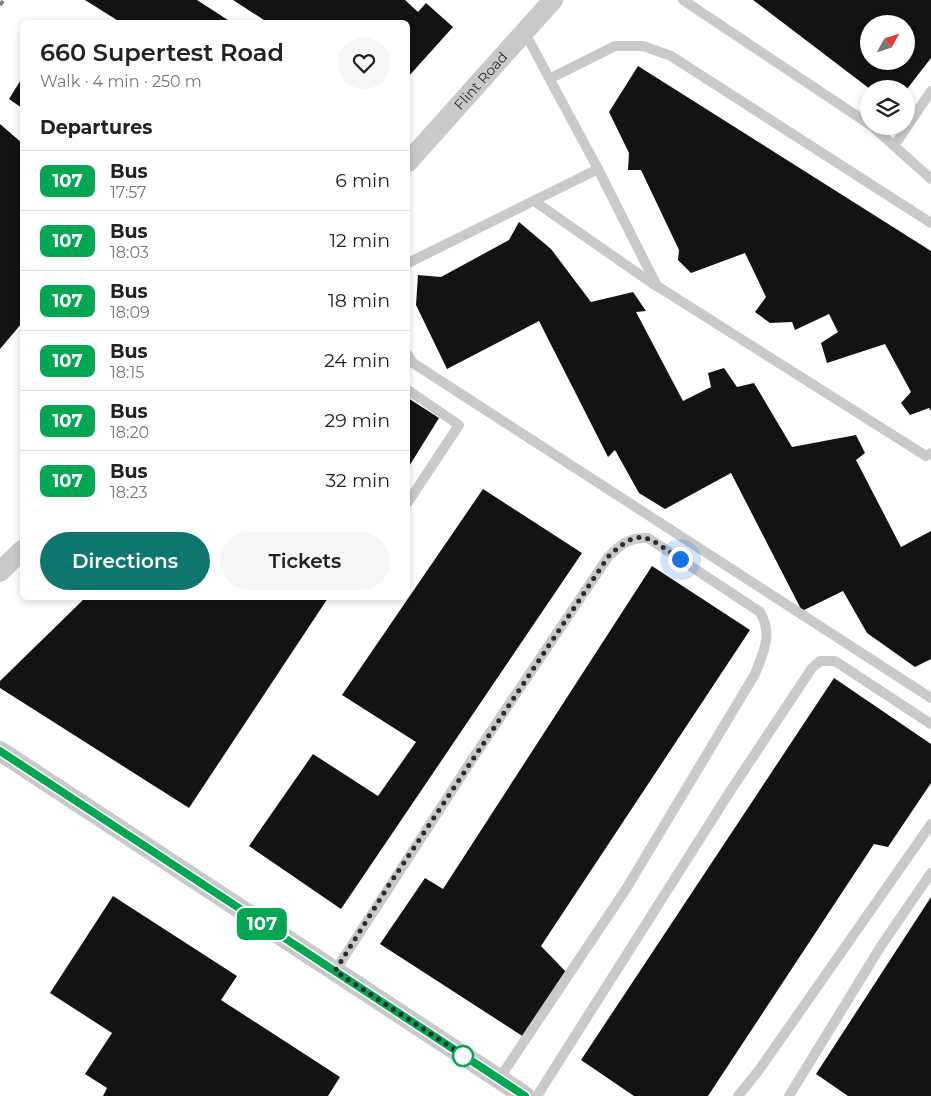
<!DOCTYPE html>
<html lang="en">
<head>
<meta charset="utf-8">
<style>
  :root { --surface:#fff; --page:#f6f6f6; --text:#222; --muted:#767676; --line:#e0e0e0; --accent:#0f766e }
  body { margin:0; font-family:Montserrat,sans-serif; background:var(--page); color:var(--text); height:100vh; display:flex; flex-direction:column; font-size:19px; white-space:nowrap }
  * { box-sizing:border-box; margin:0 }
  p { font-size:16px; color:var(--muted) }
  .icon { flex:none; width:28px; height:28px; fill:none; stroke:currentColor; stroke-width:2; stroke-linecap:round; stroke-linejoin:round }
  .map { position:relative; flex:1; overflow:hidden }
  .panel { position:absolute; left:20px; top:20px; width:390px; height:580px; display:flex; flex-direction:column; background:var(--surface); border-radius:8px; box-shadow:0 2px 8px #0003 }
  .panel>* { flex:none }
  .badge { padding:0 10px; border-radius:8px; font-size:18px; line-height:32px }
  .needle { width:32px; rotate:50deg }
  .tools { position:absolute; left:860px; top:15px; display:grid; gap:10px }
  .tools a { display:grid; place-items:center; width:55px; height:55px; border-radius:50%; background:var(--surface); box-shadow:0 2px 8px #0003; font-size:25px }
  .you { position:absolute; width:25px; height:25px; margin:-12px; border:4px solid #fff; border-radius:50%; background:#1a73e8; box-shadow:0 0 0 8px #1a73e833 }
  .map>.badge { position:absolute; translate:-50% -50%; box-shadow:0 0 0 2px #fff }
  h2 { padding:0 20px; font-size:19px; line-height:45px }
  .round { display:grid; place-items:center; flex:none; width:52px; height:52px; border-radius:26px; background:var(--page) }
  .head { display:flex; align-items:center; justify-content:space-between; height:85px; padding:0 20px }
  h1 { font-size:24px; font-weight:600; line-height:38px }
  .cta { display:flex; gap:10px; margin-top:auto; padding:10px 20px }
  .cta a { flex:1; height:58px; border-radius:30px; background:var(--accent); color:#fff; font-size:20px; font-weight:600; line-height:58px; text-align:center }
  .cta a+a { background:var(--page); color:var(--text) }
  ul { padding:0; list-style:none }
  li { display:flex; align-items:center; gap:15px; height:60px; padding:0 20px; border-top:1px solid var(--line) }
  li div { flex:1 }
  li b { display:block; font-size:19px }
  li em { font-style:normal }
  li .badge { min-width:55px; font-weight:700; text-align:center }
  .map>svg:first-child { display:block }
  .building { fill:#131313; fill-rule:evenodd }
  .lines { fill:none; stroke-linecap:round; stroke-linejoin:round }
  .service { stroke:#c9c9c9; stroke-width:10 }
  .minor { stroke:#c9c9c9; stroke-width:20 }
  .rail { stroke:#818181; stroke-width:4; stroke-dasharray:5 4; stroke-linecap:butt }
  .line-casing { stroke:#fff; stroke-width:11 }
  .line { stroke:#00a651; stroke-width:8 }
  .walk { stroke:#2c2c2c; stroke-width:5; stroke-dasharray:0 9 }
  .stop-dot { fill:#fff; stroke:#00a651; stroke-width:2.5 }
  .labels { text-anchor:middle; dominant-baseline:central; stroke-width:5; stroke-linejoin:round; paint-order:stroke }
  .street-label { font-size:14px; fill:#2c2c2c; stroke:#fff }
</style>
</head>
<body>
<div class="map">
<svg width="931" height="1096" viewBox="0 0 931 1096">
  <rect width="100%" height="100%" fill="#fff"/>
  <g class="building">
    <path d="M 85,0 L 197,0 L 231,22 L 120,22 Z"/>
    <path d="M 233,0 L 405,0 L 418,12 L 426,3 L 453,27 L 408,77 L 408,22 L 267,22 Z"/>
    <path d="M 753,0 L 931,0 L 931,58 L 907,89 L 870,89 ZM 869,24 L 906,24 L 906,61 L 869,61 Z"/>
    <path d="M 638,66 L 931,251 L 931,411 L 929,408 L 910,415 L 901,403 L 911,392 L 885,344 L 827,363 L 821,343 L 838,332 L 829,314 L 795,330 L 792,322 L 770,323 L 755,312 L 766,297 L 745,253 L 691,273 L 678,260 L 679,250 L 641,170 L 628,170 L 629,153 L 609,112 Z"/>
    <path d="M 22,78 L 22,108 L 9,99 Z"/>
    <path d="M 0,124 L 22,143 L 22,323 L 0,349 Z"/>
    <path d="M 519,222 L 551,249 L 591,302 L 633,292 L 646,311 L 636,312 L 683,401 L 711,387 L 708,373 L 724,368 L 737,387 L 754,383 L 792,447 L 856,435 L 865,453 L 856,460 L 901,547 L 931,531 L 931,659 L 915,667 L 867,633 L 843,591 L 802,611 L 731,473 L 665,509 L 639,493 L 615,450 L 608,457 L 539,321 L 447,369 L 416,305 L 418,275 L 441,277 L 509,240 Z"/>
    <path d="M 408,398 L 439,418 L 408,468 Z"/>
    <path d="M 483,489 L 582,553 L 341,909 L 249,846 L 313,754 L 378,796 L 416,742 L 342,695 Z"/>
    <path d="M 652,566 L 750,630 L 541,946 L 566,972 L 524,1037 L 380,944 L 425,878 L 443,889 Z"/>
    <path d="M 85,598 L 328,598 L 189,808 L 0,688 L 0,681 Z"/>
    <path d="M 834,678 L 931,744 L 931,783 L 888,847 L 874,844 L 708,1096 L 634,1096 L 581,1060 Z"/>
    <path d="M 113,896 L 237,976 L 221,1000 L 340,1077 L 328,1096 L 103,1096 L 107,1088 L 85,1074 L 112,1033 L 50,993 Z"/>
    <path d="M 931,897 L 931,1096 L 848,1096 L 816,1074 Z"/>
  </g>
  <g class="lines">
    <g class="service">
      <path d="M 683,0 L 869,124"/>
      <path d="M 551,78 L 615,46 L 643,46 L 671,56 L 931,223"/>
      <path d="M 872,126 L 931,179"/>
      <path d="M 894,146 L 931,91"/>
      <path d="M 598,169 L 657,286 L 926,456 L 931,453"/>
      <path d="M 534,201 L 656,286"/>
      <path d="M 408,263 L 598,169 L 525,33"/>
      <path d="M 408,355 L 413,363 L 931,698"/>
      <path d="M 408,390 L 459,425 L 408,502"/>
      <path d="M 335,971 L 473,758 L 608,557 C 621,544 630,537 648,538 L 760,612 C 773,634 764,651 755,674 L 626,889 L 499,1079"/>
      <path d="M 537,1096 L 729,793 L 812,668 L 820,661 L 835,661 L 931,724"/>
      <path d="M 738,1096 L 759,1070 L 931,824"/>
      <path d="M 789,1096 L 881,946 L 931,873"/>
    </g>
    <g class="minor">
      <path id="s1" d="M 408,162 L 553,0"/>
      <path d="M 0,572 L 22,550"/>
      <path d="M 0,751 L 525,1096"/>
    </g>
    <path class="rail" d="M 0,5 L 4,0"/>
  </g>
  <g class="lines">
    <defs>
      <path id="line" d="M 0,751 L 525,1096"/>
    </defs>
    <use href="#line" class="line-casing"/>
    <use href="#line" class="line"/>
    <path class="walk" d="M 463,1056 L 466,1057 L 335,971 L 389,885 L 608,557 C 641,525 647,537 680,559"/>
  </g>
  <circle class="stop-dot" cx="463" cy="1056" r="10"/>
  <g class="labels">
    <g class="street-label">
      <text stroke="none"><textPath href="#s1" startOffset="109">Flint Road</textPath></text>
    </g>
  </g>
</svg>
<div class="tools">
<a><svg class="needle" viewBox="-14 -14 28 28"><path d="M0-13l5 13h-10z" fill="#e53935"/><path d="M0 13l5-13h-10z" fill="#767676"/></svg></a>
<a><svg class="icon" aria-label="layers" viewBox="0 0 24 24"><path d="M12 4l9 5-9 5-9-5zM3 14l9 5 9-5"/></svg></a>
</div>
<div class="you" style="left:680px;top:559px"></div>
<b class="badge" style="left:262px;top:924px;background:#00a651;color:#fff">107</b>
<section class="panel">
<div class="head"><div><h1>660 Supertest Road</h1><p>Walk · 4 min · 250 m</p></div><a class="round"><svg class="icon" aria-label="heart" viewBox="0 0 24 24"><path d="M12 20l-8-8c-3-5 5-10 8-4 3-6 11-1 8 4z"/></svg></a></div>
<h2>Departures</h2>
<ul>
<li><span class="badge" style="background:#00a651;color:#fff">107</span><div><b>Bus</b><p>17:57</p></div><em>6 min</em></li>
<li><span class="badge" style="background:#00a651;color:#fff">107</span><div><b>Bus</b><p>18:03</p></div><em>12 min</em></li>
<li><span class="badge" style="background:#00a651;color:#fff">107</span><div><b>Bus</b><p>18:09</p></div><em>18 min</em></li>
<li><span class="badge" style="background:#00a651;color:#fff">107</span><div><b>Bus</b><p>18:15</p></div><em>24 min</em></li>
<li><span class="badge" style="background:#00a651;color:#fff">107</span><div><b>Bus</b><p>18:20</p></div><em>29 min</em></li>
<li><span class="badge" style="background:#00a651;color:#fff">107</span><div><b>Bus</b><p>18:23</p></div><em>32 min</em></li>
</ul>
<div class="cta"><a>Directions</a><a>Tickets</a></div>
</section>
</div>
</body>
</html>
